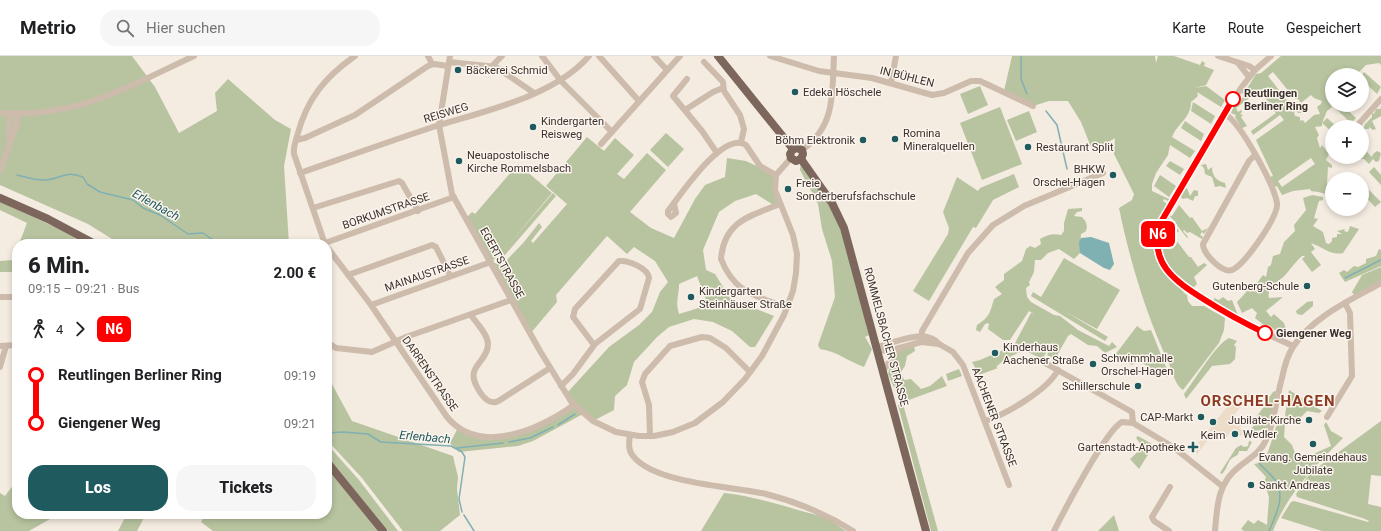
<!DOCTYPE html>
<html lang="de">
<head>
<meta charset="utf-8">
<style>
  :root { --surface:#fff; --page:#f6f6f6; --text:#202124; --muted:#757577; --line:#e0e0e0; --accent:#1f5a5e }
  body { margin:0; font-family:Roboto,sans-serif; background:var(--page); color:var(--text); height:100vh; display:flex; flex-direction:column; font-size:15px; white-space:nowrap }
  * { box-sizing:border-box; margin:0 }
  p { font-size:13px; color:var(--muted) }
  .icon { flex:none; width:22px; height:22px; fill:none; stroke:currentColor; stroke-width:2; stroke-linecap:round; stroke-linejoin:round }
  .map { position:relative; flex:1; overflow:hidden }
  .side { position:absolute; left:12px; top:183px; width:320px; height:280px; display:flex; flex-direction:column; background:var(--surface); border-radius:16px; box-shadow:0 2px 6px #0003 }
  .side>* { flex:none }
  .badge { padding:0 8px; border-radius:6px; font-size:14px; line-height:26px }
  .fabs { position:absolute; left:1325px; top:12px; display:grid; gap:8px }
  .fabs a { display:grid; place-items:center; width:44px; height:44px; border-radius:50%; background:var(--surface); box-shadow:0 2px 6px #0003; font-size:20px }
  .map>.badge { position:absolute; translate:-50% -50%; box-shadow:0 0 0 2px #fff }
  .legs { display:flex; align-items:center; gap:6px; height:44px; padding:0 16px; font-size:13px }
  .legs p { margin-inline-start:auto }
  .headline { display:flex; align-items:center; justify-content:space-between; height:68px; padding:0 16px }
  h1 { font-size:22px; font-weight:800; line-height:30px }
  .button { display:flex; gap:8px; margin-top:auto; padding:8px 16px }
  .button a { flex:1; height:46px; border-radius:16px; background:var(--accent); color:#fff; font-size:16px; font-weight:800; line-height:46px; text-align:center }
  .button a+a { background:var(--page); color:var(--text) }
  ul { padding:0 16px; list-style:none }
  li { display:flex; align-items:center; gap:14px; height:48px; font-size:15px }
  li i { display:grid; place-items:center; width:6px; height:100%; margin:0 5px; background:currentColor }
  li i::after { content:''; width:10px; height:10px; margin:-5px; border:3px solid; border-radius:50%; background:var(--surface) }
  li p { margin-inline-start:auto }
  li:first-child i { background:linear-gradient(#0000 50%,currentColor 0) }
  li:last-child i { background:linear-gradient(currentColor 50%,#0000 0) }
  header { display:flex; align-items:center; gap:24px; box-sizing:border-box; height:56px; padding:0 20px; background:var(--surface); border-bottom:1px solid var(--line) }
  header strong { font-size:19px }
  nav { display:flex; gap:22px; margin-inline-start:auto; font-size:14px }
  .search { width:280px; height:36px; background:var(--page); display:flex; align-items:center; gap:10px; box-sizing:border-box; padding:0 14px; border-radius:16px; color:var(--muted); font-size:15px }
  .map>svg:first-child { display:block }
  .green { fill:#b8c4a0; fill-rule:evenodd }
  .plaza { fill:#ecdcc8 }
  .water { fill:#7fb0b2 }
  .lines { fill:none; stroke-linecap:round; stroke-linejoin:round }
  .stream { stroke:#7fb0b2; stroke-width:1.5 }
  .minor { stroke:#cdbbac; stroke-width:6 }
  .major { stroke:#7d675c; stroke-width:8 }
  .line-1-casing { stroke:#fff; stroke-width:9 }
  .line-1 { stroke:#f00; stroke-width:6 }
  .poi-dot { fill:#1f5a5e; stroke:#fbf5ee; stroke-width:1.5 }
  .stop-1-dot { fill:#fff; stroke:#f00; stroke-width:2 }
  .labels { text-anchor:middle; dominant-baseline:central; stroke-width:3; stroke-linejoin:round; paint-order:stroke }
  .poi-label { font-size:11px; fill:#3b302b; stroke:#fbf5ee; text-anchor:start }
  .street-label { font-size:11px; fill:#3b302b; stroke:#fbf5ee }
  .stop-label { font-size:11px; font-weight:bold; fill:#3b302b; stroke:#fbf5ee; text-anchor:start }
  .water-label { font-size:12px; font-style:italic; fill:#1f5a5e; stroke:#fbf5ee }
  .district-label { font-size:15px; font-weight:bold; letter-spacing:1px; fill:#8c3b22; stroke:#fbf5ee }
</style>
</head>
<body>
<header>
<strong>Metrio</strong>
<div class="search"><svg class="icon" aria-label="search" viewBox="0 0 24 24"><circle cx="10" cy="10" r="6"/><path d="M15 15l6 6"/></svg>Hier suchen</div>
<nav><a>Karte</a><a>Route</a><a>Gespeichert</a></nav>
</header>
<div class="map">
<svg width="1381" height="475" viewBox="0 0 1381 475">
  <rect width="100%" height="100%" fill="#f4ebe1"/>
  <g class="green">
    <path d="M 0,0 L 132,0 L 155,31 L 179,77 L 217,55 L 215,37 L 228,23 L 275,64 L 291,73 L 284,110 L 289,188 L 120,188 L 88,168 L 0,129 Z"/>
    <path d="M 1012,0 L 1155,0 L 1156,7 L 1158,0 L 1174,0 L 1200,9 L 1202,5 L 1205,7 L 1204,10 L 1214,14 L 1206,29 L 1195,32 L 1206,30 L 1225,44 L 1221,51 L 1197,36 L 1198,40 L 1191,46 C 1191,62 1177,68 1172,81 L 1195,95 L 1190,102 L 1170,89 L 1168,99 L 1156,117 L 1152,128 L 1152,135 L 1169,143 L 1168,145 L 1164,143 L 1163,145 L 1167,148 C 1150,178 1148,209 1179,231 C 1183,234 1183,237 1187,239 L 1188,245 L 1192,250 L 1204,250 L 1225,262 L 1224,274 L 1219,287 L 1183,334 C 1176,330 1172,316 1169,308 C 1146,258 1130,206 1119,152 L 1132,144 L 1134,138 L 1114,98 L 1115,82 L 1093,96 L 1081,66 L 1068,45 L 1049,45 L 1033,50 L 1004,35 Z"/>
    <path d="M 1281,0 L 1381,0 L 1381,9 L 1379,7 L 1366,9 L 1356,19 L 1332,19 L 1332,51 L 1327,55 L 1322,67 L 1327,62 L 1337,71 L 1332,71 L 1332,76 L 1322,67 L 1322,70 L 1315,71 L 1319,79 L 1317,82 L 1320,92 L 1322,89 L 1329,98 L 1326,104 L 1332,109 L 1332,112 L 1328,111 L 1327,128 L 1332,130 L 1332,141 C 1325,137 1319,136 1311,135 L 1310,133 L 1293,135 L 1282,139 L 1277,130 L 1274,131 L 1270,121 L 1273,120 L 1256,84 L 1284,64 L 1280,59 L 1253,79 L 1251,75 L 1276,57 L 1268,51 L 1271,48 L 1264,41 L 1264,39 L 1260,34 L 1236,52 L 1238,56 L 1241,54 L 1242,56 L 1240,58 L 1243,59 L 1241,61 L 1247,70 L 1242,72 L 1240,71 L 1240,69 L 1235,61 L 1236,59 L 1231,57 L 1234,49 L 1238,48 L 1244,40 L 1241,35 L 1248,31 L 1256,18 L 1261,17 ZM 1273,16 L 1295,43 L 1298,43 L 1301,47 L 1311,39 L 1314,42 L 1322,45 L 1321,48 L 1317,51 L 1320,58 L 1314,59 L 1305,67 L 1303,64 L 1300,65 L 1300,61 L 1295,60 L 1294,55 L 1299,57 L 1308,55 L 1297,46 L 1292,50 L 1289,47 L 1268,20 ZM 1311,102 L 1315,108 L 1282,131 L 1278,125 Z"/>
    <path d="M 1364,16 L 1381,31 L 1377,38 L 1362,24 L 1362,19 Z"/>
    <path d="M 980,30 L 988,49 L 968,58 L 960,38 Z"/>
    <path d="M 1193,46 L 1215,60 L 1211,68 L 1191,55 Z"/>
    <path d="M 1332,49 L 1342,49 L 1356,62 L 1351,67 Z"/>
    <path d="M 1000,51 L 1022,108 L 982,124 L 960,67 Z"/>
    <path d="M 1381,51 L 1381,60 L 1372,65 L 1376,73 L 1373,74 L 1369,71 L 1369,73 L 1366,73 L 1362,77 L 1365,68 L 1372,61 L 1372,57 L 1374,58 L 1376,53 L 1380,53 Z"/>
    <path d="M 1029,55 L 1037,76 L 1016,85 L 1007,64 Z"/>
    <path d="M 1185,65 L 1204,78 L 1201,85 L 1181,72 Z"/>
    <path d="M 666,77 L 684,93 L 668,111 L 650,94 Z"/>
    <path d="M 587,81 L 604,95 L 615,82 L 634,99 L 617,118 L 624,123 L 647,97 L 666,114 L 630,156 L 651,172 L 674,182 L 695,143 L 705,129 L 725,121 L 727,102 L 746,105 L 776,119 L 780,148 L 775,150 L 756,138 L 735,145 L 719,156 L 703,194 L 706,214 L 715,218 L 735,250 L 751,251 L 774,260 L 755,291 L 750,291 L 732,275 L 713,266 L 694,263 L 669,271 L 657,281 L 634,306 L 627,329 L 615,340 L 614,354 L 593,365 L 583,358 L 533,385 L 518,390 L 459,396 L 450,387 L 458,372 L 481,381 L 518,377 L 574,350 L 566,338 L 609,291 L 639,269 L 652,256 L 660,236 L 668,226 L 655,205 L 634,191 L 627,198 L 607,180 L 556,239 L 557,246 L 530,278 L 466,162 L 472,156 L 475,158 L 518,108 L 552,137 L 509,188 L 553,137 L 556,140 L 504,200 L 501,197 L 491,206 L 502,209 L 524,186 L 539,167 L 542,171 L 531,185 L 533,187 L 567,148 L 546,130 ZM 697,220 L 708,249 L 679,258 C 675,245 679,241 679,228 Z"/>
    <path d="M 1362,91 L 1372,101 L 1373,98 L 1377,95 L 1381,97 L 1379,105 L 1376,106 L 1373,103 L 1369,108 L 1364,103 L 1361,103 Z"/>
    <path d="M 801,104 L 832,147 L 871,268 L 866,269 L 869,279 L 865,281 L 872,293 L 864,311 C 849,306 837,295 820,293 L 818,289 L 835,241 L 832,205 L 822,173 L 818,148 L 800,114 Z"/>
    <path d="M 1170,105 L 1184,113 L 1180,119 L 1166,110 Z"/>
    <path d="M 1206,108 L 1208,114 L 1212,111 C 1212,119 1216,125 1225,127 L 1226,132 L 1220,130 L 1215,131 L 1212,121 L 1205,118 L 1204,112 L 1201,109 Z"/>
    <path d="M 1374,111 L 1381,119 L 1381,129 L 1369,116 Z"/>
    <path d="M 1014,118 L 1019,131 L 993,144 L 976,172 L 973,171 L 929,245 L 913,235 L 948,178 L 949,172 L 943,156 L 957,121 L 978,135 L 980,132 Z"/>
    <path d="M 1160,119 L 1176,130 L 1169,141 L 1154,130 Z"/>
    <path d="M 1362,127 L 1381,146 L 1375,151 L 1362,137 Z"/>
    <path d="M 1185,132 L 1187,132 L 1190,140 L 1194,134 L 1198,135 L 1198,140 L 1195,140 L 1193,145 L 1187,142 L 1183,143 L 1180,141 Z"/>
    <path d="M 1312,139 L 1323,141 L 1323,144 L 1319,145 L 1314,162 L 1318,163 L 1313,170 L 1323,176 L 1326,187 L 1329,188 L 1332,185 L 1332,182 L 1337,181 L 1337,178 L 1342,178 L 1337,175 L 1345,173 L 1344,175 L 1348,176 L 1350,170 L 1359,173 L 1343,197 C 1332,200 1322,191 1311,187 L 1315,193 L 1311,196 L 1321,209 L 1312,216 L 1302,203 L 1305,200 L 1302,200 C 1296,205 1292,211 1287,217 C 1281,225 1266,230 1269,242 L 1283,241 L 1266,255 L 1271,261 L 1274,258 L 1284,267 L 1287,276 L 1281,277 L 1275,274 L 1269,269 L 1264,269 L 1255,262 L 1257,257 L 1252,252 L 1242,257 L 1237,246 L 1251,231 L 1255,230 L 1263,219 L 1266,221 L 1268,211 L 1271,209 L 1273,200 L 1280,198 L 1284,186 L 1295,175 L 1294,169 L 1306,154 L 1303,142 Z"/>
    <path d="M 0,146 L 55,171 L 86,188 L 19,188 L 27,167 L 0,154 Z"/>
    <path d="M 1179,149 L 1190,162 L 1192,161 L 1202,175 L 1208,172 L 1204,178 L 1202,176 L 1200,179 L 1203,181 L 1202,183 L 1190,176 L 1187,177 L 1184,174 L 1183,175 L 1188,181 L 1187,182 L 1169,159 L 1172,160 Z"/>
    <path d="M 1082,152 L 1082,155 L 1077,156 L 1074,160 L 1082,161 C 1086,165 1089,171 1085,176 L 1081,178 L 1080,197 L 1074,203 L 1059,193 L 1048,197 L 1041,204 L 1035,204 L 1034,216 L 1029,226 L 1030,229 L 1026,232 L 1027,241 L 1031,246 L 1054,259 L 1060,260 L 1078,274 L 1109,290 L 1112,286 L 1117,291 L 1105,297 L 1097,290 L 1088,289 L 1071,278 L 1068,280 L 1055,303 L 1047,299 L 1054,285 L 1042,303 L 1014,289 L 1031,257 L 1034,258 L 1029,255 L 1010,284 L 1003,284 L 988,273 L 989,267 L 985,268 L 980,276 L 976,274 L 977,269 C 990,261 990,256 994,243 L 1002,238 L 995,231 L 1004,224 L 1004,218 L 1022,205 L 1026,193 L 1030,190 L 1035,192 L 1041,188 L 1040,183 C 1047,179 1053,177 1061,179 L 1064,175 L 1064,167 L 1068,153 Z"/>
    <path d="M 1167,160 L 1179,175 L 1173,180 L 1189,201 L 1191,201 L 1198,211 L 1204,207 L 1207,209 L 1194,221 L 1197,228 L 1192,233 C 1161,214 1153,193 1167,160 Z"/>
    <path d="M 1379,193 L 1381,194 L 1381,210 L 1345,226 L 1339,217 L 1344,214 L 1347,216 L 1354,210 L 1358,211 L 1366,207 L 1366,203 L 1376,200 Z"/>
    <path d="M 17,194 L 17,216 L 0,216 L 0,205 L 13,204 Z"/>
    <path d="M 1064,202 L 1120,234 L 1097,273 L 1066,256 L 1108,281 L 1105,285 L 1031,240 L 1033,236 L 1041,241 Z"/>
    <path d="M 1381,211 L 1381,224 L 1355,240 L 1352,236 L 1362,219 Z"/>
    <path d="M 1223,241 L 1228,245 L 1232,244 L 1239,262 L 1213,247 L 1214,242 L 1219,244 Z"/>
    <path d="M 1313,245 L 1313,250 L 1302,259 L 1297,258 L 1296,255 L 1307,246 Z"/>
    <path d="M 1137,270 L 1144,275 L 1151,274 L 1168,316 L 1167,321 L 1137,304 L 1132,309 L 1115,299 Z"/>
    <path d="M 1229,282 L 1237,285 L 1234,289 L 1236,291 L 1235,303 L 1230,308 L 1212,310 L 1186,343 L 1184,338 C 1195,324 1215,289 1229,282 Z"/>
    <path d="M 914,290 L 915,295 L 907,300 L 905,310 L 901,316 L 904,324 L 911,323 L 921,333 L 930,330 L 942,320 L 947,330 L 906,345 L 896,336 L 888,318 C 893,300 895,295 914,290 Z"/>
    <path d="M 1010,291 L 1020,296 L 1005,303 L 996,311 L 998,312 L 979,319 L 972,306 L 980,304 Z"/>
    <path d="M 959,313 L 962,320 L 948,325 L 946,318 Z"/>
    <path d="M 327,319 L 352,365 L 453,400 L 458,421 L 457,433 L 460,459 L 440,475 L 403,475 L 362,422 L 327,384 Z"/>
    <path d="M 1278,334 L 1270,371 L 1253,376 L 1249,375 L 1260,363 L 1257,360 L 1269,344 L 1268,343 L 1273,336 Z"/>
    <path d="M 1289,334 L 1322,355 L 1319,357 L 1307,355 L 1300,362 L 1291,365 L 1285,359 Z"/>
    <path d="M 903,348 L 938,475 L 931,475 L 898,349 Z"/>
    <path d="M 1381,365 L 1381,420 L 1371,419 L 1368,448 L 1381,451 L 1381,475 L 1322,475 L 1281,462 L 1291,446 L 1294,445 L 1368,466 L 1369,465 L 1365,463 L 1297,441 L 1296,438 L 1310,417 Z"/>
    <path d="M 1282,366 L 1285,368 L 1284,381 L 1292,389 L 1298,405 L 1331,390 L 1324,369 L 1326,366 L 1331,375 L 1343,382 C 1314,411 1288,437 1273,475 L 1244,475 L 1241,473 L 1248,464 L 1254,468 L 1258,464 L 1267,469 L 1269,441 L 1264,426 L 1266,421 L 1254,408 L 1260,407 L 1260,405 L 1268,396 L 1277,368 Z"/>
    <path d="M 1138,380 L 1152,388 L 1151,394 L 1139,413 L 1130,403 L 1143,391 L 1136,382 Z"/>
    <path d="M 1249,385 L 1252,386 L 1247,395 L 1239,395 C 1238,401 1233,400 1230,404 C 1227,409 1226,414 1222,418 L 1220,417 L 1236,392 L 1241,389 L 1244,391 L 1248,390 Z"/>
    <path d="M 327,388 L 359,424 L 398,475 L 388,475 L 327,400 Z"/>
    <path d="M 327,412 L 378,475 L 213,475 L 201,466 L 205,458 L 327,458 Z"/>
    <path d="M 17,424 L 17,458 L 59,458 L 29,475 L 0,475 L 0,437 L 5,440 Z"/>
    <path d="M 724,437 C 762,441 796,455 833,463 L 837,469 L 846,475 L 701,475 Z"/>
    <path d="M 127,458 L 146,458 L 137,475 L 118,475 Z"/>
    <path d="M 1114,459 L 1119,475 L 1098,475 Z"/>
  </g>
  <path class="plaza" d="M 1245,336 L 1250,339 L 1230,364 L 1237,370 L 1240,366 L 1242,368 L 1239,372 L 1245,376 L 1241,380 L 1232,374 L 1225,383 L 1215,375 L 1197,398 L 1192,395 L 1230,347 L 1238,346 Z"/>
  <path class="water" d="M 1091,181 L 1109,187 L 1114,208 L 1110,214 L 1104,212 L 1080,197 L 1079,186 L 1081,182 Z"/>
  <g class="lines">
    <g class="stream">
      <path d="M 1021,0 L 1021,23 L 1027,38"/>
      <path d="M 1046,55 L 1057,69 L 1067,113"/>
      <path d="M 17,119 C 26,121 36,125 46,124 C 62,123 63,114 83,121 L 87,128 L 100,136 L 133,144 L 143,152 L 160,159 L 188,178 L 203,177 L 219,188"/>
      <path d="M 1345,222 L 1381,204"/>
      <path d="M 558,369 L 575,358"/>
      <path d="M 327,375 L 327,377 L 343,376 L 368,378 L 381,386 L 451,390 L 462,396 L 465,401 L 459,443 L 462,456"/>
      <path d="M 509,386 L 530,382 L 553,371"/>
      <path d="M 457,392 L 503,387"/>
      <path d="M 1259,407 C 1264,413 1270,417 1275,424 C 1286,440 1276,459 1269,475"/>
      <path d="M 464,459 L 474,475"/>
    </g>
    <g class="minor">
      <path d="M 428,0 L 432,8"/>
      <path d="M 450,0 L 439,69 L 452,138 L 540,295 L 572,347 L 593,365 L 616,376 L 639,380 L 654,380 L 673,376 L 695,367 L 723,346 L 745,323 L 762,300 L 784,259 L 793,235 L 796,217 L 797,198 L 793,179 L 775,134 L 776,119 L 791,102"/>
      <path d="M 542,0 L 561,25 L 612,76"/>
      <path d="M 599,0 L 639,45"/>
      <path d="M 654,0 L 667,14"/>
      <path d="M 770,0 L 819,15 L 872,22 L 932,39 L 944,37 L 971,25 L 980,25 L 1033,50"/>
      <path d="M 1218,0 L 1249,10 L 1255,14"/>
      <path d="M 1271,0 L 1255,14 L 1241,32 L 1165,158 C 1153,182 1156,209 1178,227 L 1239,265 L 1293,290"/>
      <path d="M 449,6 L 496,11 L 534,37"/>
      <path d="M 704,6 L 723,26 L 724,35 L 740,59 L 744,73 L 741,86"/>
      <path d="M 1238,7 L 1249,21"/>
      <path d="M 492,10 L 502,0"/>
      <path d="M 687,23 L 673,40 L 702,75 L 717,97"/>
      <path d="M 891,27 L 896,0"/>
      <path d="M 685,54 L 713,36 L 723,32"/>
      <path d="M 0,57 C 78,62 127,31 194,0"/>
      <path d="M 1225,58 C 1241,67 1274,129 1277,147 C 1279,160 1246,206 1234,213 C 1231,215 1229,215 1226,214 C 1217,211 1203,197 1203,188 L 1249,105 L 1255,99"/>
      <path d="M 1356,71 L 1381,43"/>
      <path d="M 9,82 L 10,58"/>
      <path d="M 296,84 L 305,82 L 355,59 L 428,10 L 434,8 L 448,10"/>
      <path d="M 601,88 L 680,0"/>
      <path d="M 802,94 C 836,70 832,37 834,0"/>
      <path d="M 0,115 L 17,68 L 18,58"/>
      <path d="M 300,117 C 343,102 385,87 427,73 C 479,56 553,42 589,0"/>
      <path d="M 674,148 L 676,157 L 671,161 L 668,158 L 668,155 C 680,140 723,74 746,89 L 760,110 L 776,119"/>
      <path d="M 780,148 C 750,160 724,165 721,203 C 735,238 755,239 787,252"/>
      <path d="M 313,152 L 399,125 L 402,127 L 418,155"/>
      <path d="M 325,187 L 454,141"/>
      <path d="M 325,188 L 294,98 C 293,91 296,84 298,77 C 307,43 326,20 355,0"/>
      <path d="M 327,191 L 371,249 L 447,361 C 480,401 540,373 574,349"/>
      <path d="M 348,219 L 432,189 L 436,191 L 450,219"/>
      <path d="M 0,241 L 17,241"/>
      <path d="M 371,249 L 491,206"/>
      <path d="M 471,259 C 476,267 488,278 488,288 C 488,306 465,310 477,331 C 479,335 482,340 486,343 C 490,347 496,347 500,344 L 550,312"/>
      <path d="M 327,286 L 336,292 L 372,296 L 406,281 L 511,244"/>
      <path d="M 921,286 L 922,275 L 968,197 L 993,169 L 1024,150 L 1103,117"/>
      <path d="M 939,288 L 953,296 L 963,309 L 1009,429"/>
      <path d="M 0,290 L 17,289"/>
      <path d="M 877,291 C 895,287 925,271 939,288 L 921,286 L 889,295 L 878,294"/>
      <path d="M 1045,307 L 1132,356 L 1133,367"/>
      <path d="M 0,311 L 6,290"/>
      <path d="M 883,315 L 899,292"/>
      <path d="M 561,330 L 573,318 L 595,288 L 640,253 L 649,222 C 648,212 628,204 619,205 L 575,253 L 573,261 L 594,289"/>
      <path d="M 1327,361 L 1352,320 L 1350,257 L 1345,247"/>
      <path d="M 985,365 C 1006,358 1048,334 1058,314"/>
      <path d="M 630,379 C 629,385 628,392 631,397 C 649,428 733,430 766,438 C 797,446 826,458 853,475"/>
      <path d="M 650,380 L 649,349 L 642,326 L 645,318 L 670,290 L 702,281 L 710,282 L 726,292 L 750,316"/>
      <path d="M 1054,475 C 1064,455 1106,374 1122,366 L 1133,367 L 1173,391 L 1222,430"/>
      <path d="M 1169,475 L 1154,465 L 1152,461 L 1170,431"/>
      <path d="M 1215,475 C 1217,449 1218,426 1240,410 C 1250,402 1261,396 1266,384 C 1275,365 1276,343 1282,322 C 1284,312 1287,300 1293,291 C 1312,261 1351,244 1381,227"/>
    </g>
    <g class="major">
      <path d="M 718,0 L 793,93"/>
      <path d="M 793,93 L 790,98 L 791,102 L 796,105 L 801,103"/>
      <path d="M 793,93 L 797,92 L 802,94 L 803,98 L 801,103"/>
      <path d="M 801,103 L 832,147 L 844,172 L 926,475"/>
      <path d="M 0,142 L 48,163 L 95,188"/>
      <path d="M 327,406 L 383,475"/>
    </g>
  </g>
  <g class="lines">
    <defs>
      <path id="line-1" d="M 1233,43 L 1161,166 C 1147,207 1175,225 1205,244 C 1224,256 1244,267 1265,277"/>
    </defs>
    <use href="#line-1" class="line-1-casing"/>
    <use href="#line-1" class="line-1"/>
  </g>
  <g class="poi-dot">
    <circle cx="458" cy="14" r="4"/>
    <circle cx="795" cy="36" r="4"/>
    <circle cx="533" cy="71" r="4"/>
    <circle cx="895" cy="83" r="4"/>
    <circle cx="863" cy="84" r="4"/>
    <circle cx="1028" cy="91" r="4"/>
    <circle cx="459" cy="105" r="4"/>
    <circle cx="1113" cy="119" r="4"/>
    <circle cx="788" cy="133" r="4"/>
    <circle cx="1307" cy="230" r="4"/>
    <circle cx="691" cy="241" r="4"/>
    <circle cx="995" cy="297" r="4"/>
    <circle cx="1093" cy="308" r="4"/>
    <circle cx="1138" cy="330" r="4"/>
    <circle cx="1201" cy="361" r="4"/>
    <circle cx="1309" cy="364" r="4"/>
    <circle cx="1213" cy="366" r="4"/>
    <circle cx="1235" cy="378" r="4"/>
    <circle cx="1313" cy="388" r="4"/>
    <path d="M1191 385h4v4h4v4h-4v4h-4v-4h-4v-4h4z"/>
    <circle cx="1251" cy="429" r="4"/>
  </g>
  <g class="stop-1-dot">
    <circle cx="1233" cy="43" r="7"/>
    <circle cx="1265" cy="277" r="7"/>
  </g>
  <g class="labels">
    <g class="poi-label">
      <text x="466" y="14">Bäckerei Schmid</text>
      <text x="803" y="36">Edeka Höschele</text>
      <text x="541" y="65">Kindergarten<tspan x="541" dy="13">Reisweg</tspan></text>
      <text x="903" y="77">Romina<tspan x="903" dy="13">Mineralquellen</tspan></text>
      <text x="855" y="84" text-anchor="end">Böhm Elektronik</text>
      <text x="1036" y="91">Restaurant Split</text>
      <text x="467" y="99">Neuapostolische<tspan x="467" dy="13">Kirche Rommelsbach</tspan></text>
      <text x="1105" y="113" text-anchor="end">BHKW<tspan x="1105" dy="13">Orschel-Hagen</tspan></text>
      <text x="796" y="127">Freie<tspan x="796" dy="13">Sonderberufsfachschule</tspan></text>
      <text x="1299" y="230" text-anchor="end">Gutenberg-Schule</text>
      <text x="699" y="235">Kindergarten<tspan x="699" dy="13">Steinhäuser Straße</tspan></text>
      <text x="1003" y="291">Kinderhaus<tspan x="1003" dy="13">Aachener Straße</tspan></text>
      <text x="1101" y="302">Schwimmhalle<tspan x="1101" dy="13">Orschel-Hagen</tspan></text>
      <text x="1130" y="330" text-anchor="end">Schillerschule</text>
      <text x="1193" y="361" text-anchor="end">CAP-Markt</text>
      <text x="1301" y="364" text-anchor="end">Jubilate-Kirche</text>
      <text x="1243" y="378">Wedler</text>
      <text x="1213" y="379" text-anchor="middle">Keim</text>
      <text x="1185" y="391" text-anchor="end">Gartenstadt-Apotheke</text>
      <text x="1313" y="401" text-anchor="middle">Evang. Gemeindehaus<tspan x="1313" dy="13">Jubilate</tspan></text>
      <text x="1259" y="429">Sankt Andreas</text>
    </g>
    <g class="street-label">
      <text transform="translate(907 21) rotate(14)">IN BÜHLEN</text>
      <text transform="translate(446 57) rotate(-17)">REISWEG</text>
      <text transform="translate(386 155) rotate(-19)">BORKUMSTRASSE</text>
      <text transform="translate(502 207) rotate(61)">EGERTSTRASSE</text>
      <text transform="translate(427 218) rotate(-19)">MAINAUSTRASSE</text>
      <text transform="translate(886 281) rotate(75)">ROMMELSBACHER STRASSE</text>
      <text transform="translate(430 318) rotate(55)">DARRENSTRASSE</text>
      <text transform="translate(994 361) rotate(69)">AACHENER STRASSE</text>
    </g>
    <g class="stop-label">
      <text x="1244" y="37">Reutlingen<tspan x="1244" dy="13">Berliner Ring</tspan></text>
      <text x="1276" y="277">Giengener Weg</text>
    </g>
    <g class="water-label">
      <text transform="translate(156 149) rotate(29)">Erlenbach</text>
      <text transform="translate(425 381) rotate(5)">Erlenbach</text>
    </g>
    <g class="district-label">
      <text x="1268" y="345">ORSCHEL-HAGEN</text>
    </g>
  </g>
</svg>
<div class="fabs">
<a><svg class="icon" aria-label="layers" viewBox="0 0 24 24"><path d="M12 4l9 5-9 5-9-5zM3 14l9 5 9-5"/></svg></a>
<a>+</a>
<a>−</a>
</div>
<b class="badge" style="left:1158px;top:178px;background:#f00;color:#fff">N6</b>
<section class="side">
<div class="headline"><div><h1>6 Min.</h1><p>09:15 – 09:21 · Bus</p></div><b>2.00 €</b></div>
<div class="legs"><svg class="icon" aria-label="walk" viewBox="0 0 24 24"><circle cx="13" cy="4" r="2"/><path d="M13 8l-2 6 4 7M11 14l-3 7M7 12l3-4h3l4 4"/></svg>4<svg class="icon" aria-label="forward" viewBox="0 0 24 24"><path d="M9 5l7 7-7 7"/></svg><b class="badge" style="background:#f00;color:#fff">N6</b></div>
<ul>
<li><i style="color:#f00"></i><b>Reutlingen Berliner Ring</b><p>09:19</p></li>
<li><i style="color:#f00"></i><b>Giengener Weg</b><p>09:21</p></li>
</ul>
<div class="button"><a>Los</a><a>Tickets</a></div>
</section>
</div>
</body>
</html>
